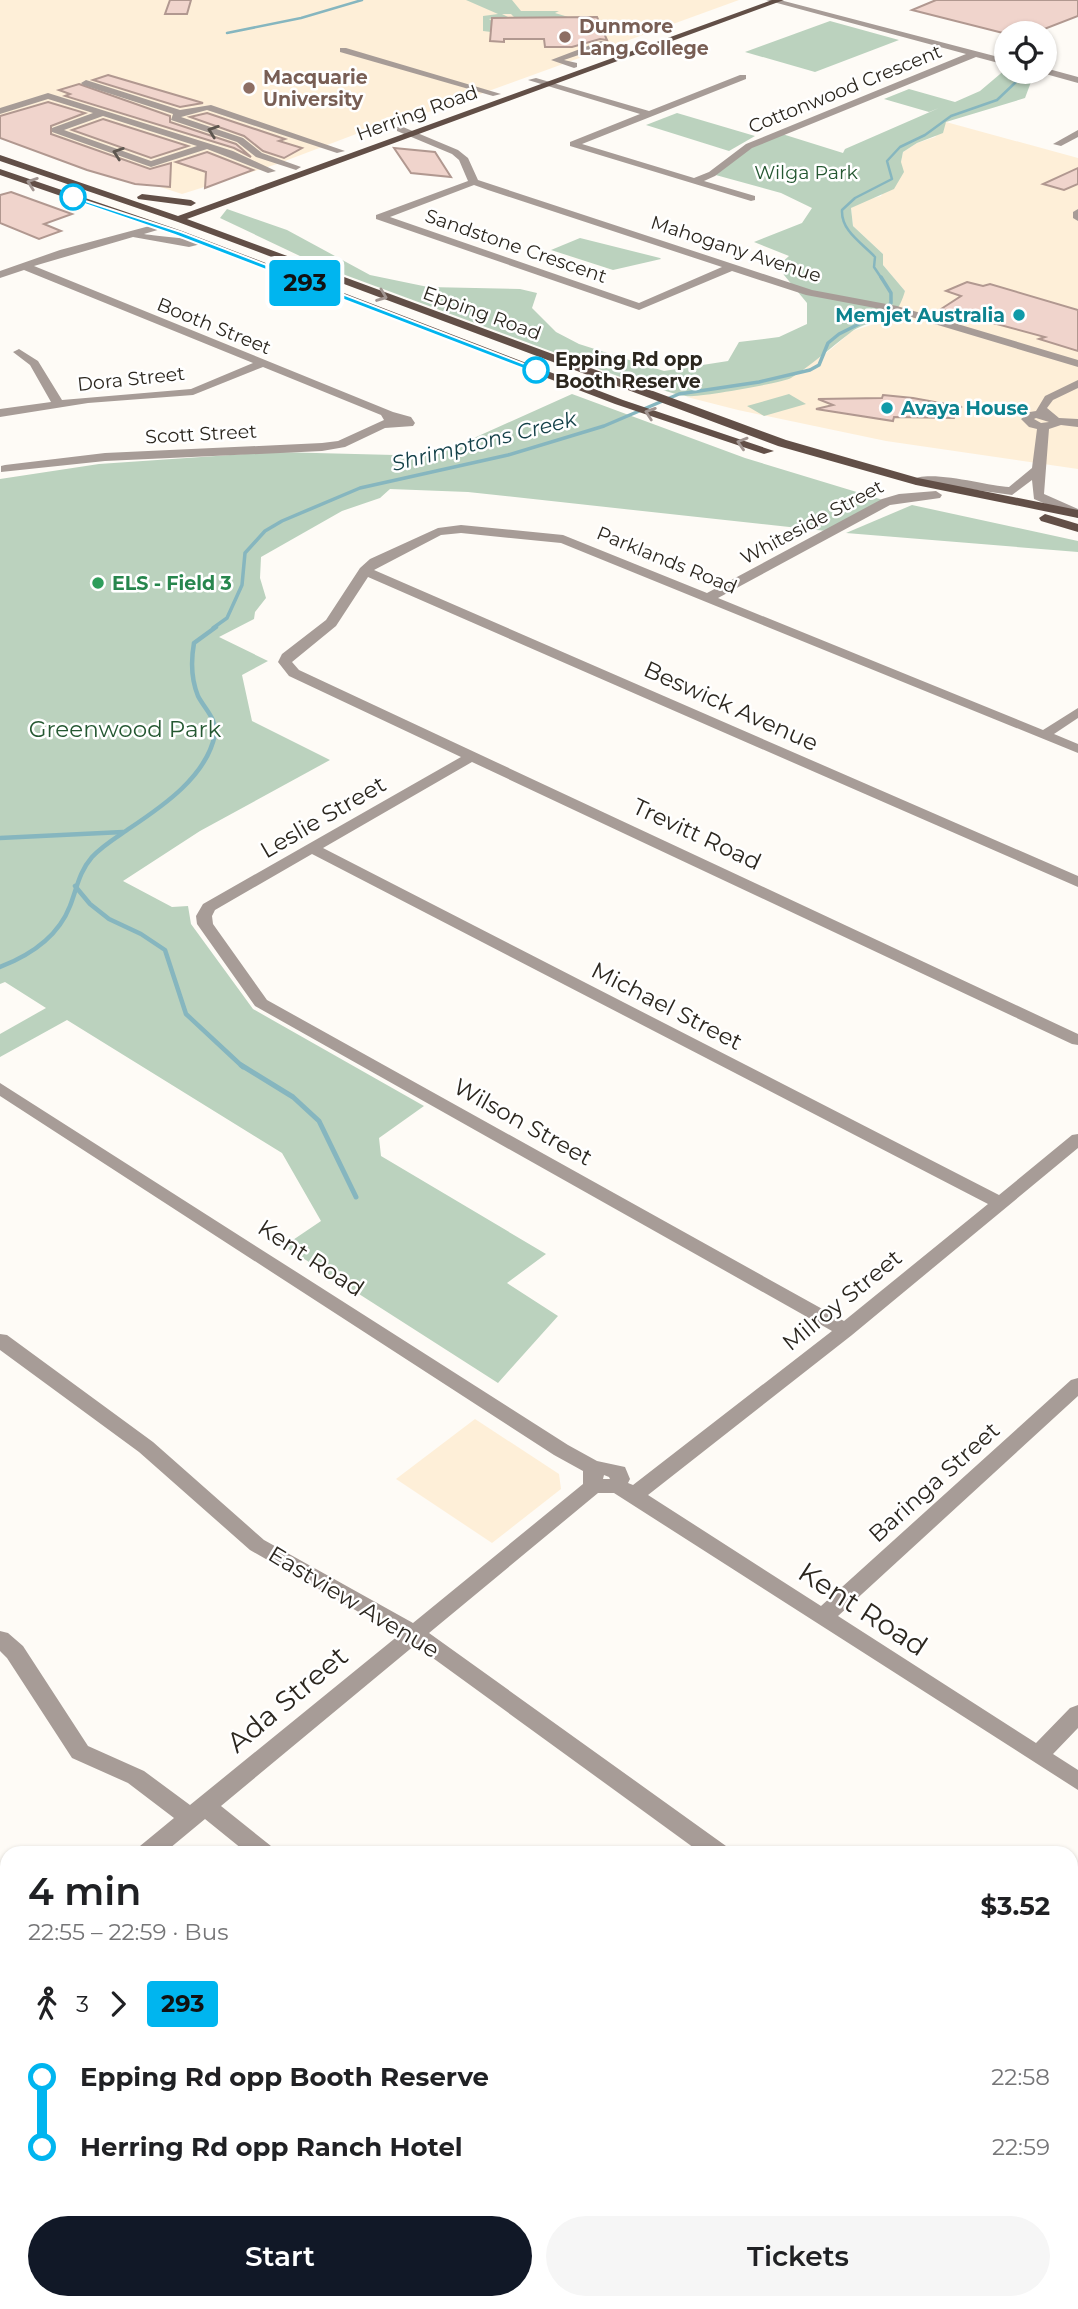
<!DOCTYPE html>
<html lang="en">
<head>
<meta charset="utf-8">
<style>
  :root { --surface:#fff; --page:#f6f6f6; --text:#202124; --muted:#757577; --accent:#111827 }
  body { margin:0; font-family:Montserrat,sans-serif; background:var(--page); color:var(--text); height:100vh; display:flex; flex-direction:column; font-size:26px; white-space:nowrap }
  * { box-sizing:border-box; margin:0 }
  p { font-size:23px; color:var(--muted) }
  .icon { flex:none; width:38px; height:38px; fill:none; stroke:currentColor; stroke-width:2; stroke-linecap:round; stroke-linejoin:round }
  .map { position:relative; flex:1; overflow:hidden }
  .panel { position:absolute; left:0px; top:1846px; width:1078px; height:464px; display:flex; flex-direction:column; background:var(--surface); border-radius:21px 21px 0 0; box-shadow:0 2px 5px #0004 }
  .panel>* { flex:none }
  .badge { padding:0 14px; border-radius:5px; font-size:24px; line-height:46px }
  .buttons { position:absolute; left:994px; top:21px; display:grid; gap:14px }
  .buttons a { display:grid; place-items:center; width:63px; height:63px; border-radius:50%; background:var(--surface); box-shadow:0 2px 5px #0004; font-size:35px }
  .map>.badge { position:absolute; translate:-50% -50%; box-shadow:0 0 0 4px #fff }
  .legs { display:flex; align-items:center; gap:10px; height:77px; padding:0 28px; font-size:23px }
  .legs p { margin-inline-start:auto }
  .head { display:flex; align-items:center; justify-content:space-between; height:119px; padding:0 28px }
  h1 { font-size:38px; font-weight:600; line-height:52px }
  .primary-button { display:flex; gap:14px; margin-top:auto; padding:14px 28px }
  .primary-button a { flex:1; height:80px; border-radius:42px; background:var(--accent); color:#fff; font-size:28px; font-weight:600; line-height:80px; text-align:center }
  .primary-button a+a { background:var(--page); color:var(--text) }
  ul { padding:0 28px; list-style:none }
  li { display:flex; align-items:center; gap:24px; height:70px; font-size:26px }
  li i { display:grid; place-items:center; width:10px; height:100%; margin:0 9px; background:currentColor }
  li i::after { content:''; width:18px; height:18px; margin:-9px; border:5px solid; border-radius:50%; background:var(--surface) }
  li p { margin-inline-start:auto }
  li:first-child i { background:linear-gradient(#0000 50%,currentColor 0) }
  li:last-child i { background:linear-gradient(currentColor 50%,#0000 0) }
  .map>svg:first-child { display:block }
  .built { fill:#feefd8 }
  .green { fill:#bbd2be }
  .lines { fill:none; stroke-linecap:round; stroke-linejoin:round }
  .stream-far3 { stroke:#86b6bf; stroke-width:2.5 }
  .stream-far2 { stroke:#86b6bf; stroke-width:3.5 }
  .stream-far1 { stroke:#86b6bf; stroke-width:4.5 }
  .stream { stroke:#86b6bf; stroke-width:5 }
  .building { fill:#f0d4cc; stroke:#b19890; stroke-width:2 }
  .minor { fill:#a79c97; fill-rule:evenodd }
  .major { fill:#624f47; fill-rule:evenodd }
  .oneway { stroke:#5d564f }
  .oneway2 { stroke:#a19591 }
  .line-1 { fill:#00b5ef; stroke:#fff; stroke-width:2 }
  .education-dot { fill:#8d6e63; stroke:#fff; stroke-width:2.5 }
  .stop-1-dot { fill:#fff; stroke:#00b5ef; stroke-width:3.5 }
  .culture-dot { fill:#0f9aa8; stroke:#fff; stroke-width:2.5 }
  .leisure-dot { fill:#2e9e5b; stroke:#fff; stroke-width:2.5 }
  .labels { text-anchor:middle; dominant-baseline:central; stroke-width:5; stroke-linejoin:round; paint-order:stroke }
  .far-education-label { font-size:19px; font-weight:bold; fill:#785e54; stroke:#fff; text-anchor:start }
  .far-street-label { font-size:19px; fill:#2c271f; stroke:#fff }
  .far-park-label { font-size:19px; fill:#255832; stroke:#fff }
  .far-culture-label { font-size:19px; font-weight:bold; fill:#0d838f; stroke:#fff; text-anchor:end }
  .far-stop-label { font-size:19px; font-weight:bold; fill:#2c271f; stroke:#fff; text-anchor:start }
  .far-leisure-label { font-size:19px; font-weight:bold; fill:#27864d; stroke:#fff; text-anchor:start }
  .far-water-label { font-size:21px; font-style:italic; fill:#144149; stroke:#fff }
  .street-label { font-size:23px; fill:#2c271f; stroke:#fff }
  .park-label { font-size:23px; fill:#255832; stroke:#fff }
  .near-street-label { font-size:28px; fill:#2c271f; stroke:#fff }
</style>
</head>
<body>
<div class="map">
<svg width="1078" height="2309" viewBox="0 0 1078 2309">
  <rect width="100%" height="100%" fill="#fefbf6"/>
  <g class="built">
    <path d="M 0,0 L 739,0 L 439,109 L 372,128 L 277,164 L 182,194 L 0,135 Z"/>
    <path d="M 946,122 L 1078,158 L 1078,469 L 886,441 L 738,410 L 687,397 L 788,379 L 830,350 L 852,331 L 887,320 L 905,291 L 883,265 L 883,254 L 853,226 L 851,208 L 862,201 L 881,196 L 901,162 L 903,152 L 917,143 L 935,137 Z"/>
    <path d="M 475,1419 L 559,1474 L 561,1489 L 492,1543 L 396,1479 Z"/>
  </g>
  <g class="green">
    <path d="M 466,0 L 512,0 L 521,11 L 559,11 L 555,13 L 575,19 L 514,17 L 511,14 L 502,14 L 514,20 L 503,17 L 489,19 L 492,21 L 491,32 L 483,31 L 483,16 L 498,14 Z"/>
    <path d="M 830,21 L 899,40 L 815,72 L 745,52 Z"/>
    <path d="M 1006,69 L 1006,72 L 1034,74 L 1025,98 L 946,122 L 943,133 L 917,143 L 903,152 L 901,162 L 904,172 L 894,189 L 851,208 L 853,226 L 883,254 L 883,265 L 905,291 C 893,332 875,314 850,333 C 830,348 812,365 791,378 C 782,383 695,398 686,396 C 669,394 651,385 635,379 L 631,381 L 321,266 L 220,218 L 227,209 L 287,230 L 370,275 L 428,287 L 520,289 L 537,293 L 532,308 L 556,332 L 579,344 L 664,371 L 728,361 L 739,342 L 779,337 L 807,324 L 807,303 L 784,275 L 780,264 L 789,256 L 754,242 L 802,223 L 812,208 L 781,193 L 712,174 L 749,146 L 779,133 L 843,153 L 845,149 L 939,108 L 929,112 L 884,99 L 909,89 L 955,102 L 980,91 Z"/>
    <path d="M 677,113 L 755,136 L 729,151 L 646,125 Z"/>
    <path d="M 580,238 L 660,258 L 661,259 L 613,270 L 551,250 Z"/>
    <path d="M 572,394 L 745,458 L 883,500 L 826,531 L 468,492 L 390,489 L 380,498 L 342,511 L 261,557 L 260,578 L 266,598 L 255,612 L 254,619 L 219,637 L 268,661 L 242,675 L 252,721 L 330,760 L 200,831 L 123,881 L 172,907 L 188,906 L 191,924 L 253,1009 L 424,1106 L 379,1138 L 381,1156 L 546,1254 L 507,1283 L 558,1316 L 498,1383 L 284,1246 L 321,1221 L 282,1153 L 67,1020 L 0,1057 L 0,1034 L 46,1008 L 5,982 L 0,984 L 0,479 L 99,464 L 276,452 L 434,456 Z"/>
    <path d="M 789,394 L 806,404 L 764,416 L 747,406 Z"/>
    <path d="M 912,505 L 1078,541 L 1078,552 L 846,533 Z"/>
  </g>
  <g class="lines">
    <g class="stream-far3">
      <path d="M 227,33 L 301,18 L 362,0"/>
      <path d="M 882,279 L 874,267 L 875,257 C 862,243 841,231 842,210 L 855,198 L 892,179 L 887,161 L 900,147 L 925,135 L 951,116 L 997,100 L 1017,81 L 1013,72"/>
    </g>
    <path class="stream-far2" d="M 213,628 L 227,618 L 242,585 L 245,553 L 265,531 L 282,521 L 360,488 L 508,455 L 604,426 L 679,394 L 759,382 L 810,370 L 819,365 L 828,343 L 839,334 L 881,313 L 891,303 L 891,293 L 881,277"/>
    <g class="stream-far1">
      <path d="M 0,838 L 123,832"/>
      <path d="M 75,886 L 90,904 L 109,919 L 141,934 L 165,950 L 186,1014 L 243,1067"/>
      <path d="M 0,967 C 31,955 58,937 70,906 C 77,888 79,872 92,857 C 103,845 117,837 130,828 C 163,806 207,776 215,734 C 217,719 204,708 198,696 C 191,679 191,660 194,643 L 216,627"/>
    </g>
    <path class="stream" d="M 241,1065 L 293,1097 L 319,1121 L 356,1197"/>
  </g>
  <g class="building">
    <path d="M 170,0 L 191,0 L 187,14 L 165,14 Z"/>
    <path d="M 936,0 L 1078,0 L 1078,16 L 1034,33 L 1003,33 L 912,10 Z"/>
    <path d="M 597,17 L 607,40 L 600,39 L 572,47 L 545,47 L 544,39 L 504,39 L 504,42 L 490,41 L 492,18 Z"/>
    <path d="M 108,75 L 203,103 L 180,107 L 93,80 Z"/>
    <path d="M 79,84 L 170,116 L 170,122 L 236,144 L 251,157 L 234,148 L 65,96 L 70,94 L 59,90 Z"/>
    <path d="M 48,102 L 85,113 L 51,126 L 51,134 L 150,169 L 171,163 L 170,187 L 135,184 L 87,170 L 0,138 L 0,116 Z"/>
    <path d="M 207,113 L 285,139 L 279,141 L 302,148 L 284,158 L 263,151 L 244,136 L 190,117 Z"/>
    <path d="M 103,119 L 188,146 L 151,158 L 72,130 Z"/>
    <path d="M 394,148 L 435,152 L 451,177 L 411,173 Z"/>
    <path d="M 207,152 L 253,170 L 205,188 L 206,172 L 176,162 Z"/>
    <path d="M 1078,168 L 1078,184 L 1064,190 L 1043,184 Z"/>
    <path d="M 11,192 L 72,214 L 44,224 L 61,231 L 39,239 L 0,223 L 0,195 Z"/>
    <path d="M 967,282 L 983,286 L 990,284 L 1078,310 L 1078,351 L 1039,339 L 1045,337 L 941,309 L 961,296 L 946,291 Z"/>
    <path d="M 883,395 L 913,398 L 962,407 L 942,411 L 955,415 L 954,418 L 894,417 L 893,421 L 816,409 L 833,405 L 818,399 L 882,398 Z"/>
  </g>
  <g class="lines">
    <g class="minor">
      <path d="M 766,0 L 780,0 L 1006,59 L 1006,65 L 976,57 L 752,148 L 715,176 L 704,181 L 755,196 L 755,200 L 751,201 L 570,146 L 570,142 L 640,114 L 528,80 L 536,78 L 649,111 L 740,75 L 746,75 L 746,79 L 582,144 L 694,178 L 709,172 L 746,144 L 966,54 Z"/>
      <path d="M 601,41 L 625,48 L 621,51 L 602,47 L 564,60 L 577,63 L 577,67 L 574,68 L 551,60 Z"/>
      <path d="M 340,48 L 346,48 L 501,94 L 493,96 L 340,52 Z"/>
      <path d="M 1045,68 L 1078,77 L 1078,83 L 1042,73 Z"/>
      <path d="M 86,80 L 180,110 L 211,105 L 345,151 L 337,153 L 207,110 L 181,117 L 243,138 L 262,153 L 301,167 L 296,170 L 256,157 L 237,142 L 171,120 L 173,114 L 83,85 L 81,83 Z"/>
      <path d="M 48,93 L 233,151 L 276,171 L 268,173 L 207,149 L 151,167 L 52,132 L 52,128 L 93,113 L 48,99 L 0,114 L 0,108 ZM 103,116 L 197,146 L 151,161 L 64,130 Z"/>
      <path d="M 397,127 L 403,127 L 458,150 L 468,158 L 478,180 L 812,290 L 897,306 L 1078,360 L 1078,367 L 891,311 L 806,295 L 732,271 L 639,310 L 376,219 L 376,215 L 468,181 L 459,160 L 452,154 L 397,131 ZM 474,185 L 488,190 L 722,267 L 639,303 L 390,217 Z"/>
      <path d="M 1078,130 L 1078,137 L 1061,146 L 1053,144 Z"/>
      <path d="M 1078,209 L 1078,221 L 1073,218 L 1073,212 Z"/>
      <path d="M 157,224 L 162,227 L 161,229 L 144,234 C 155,236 199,239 205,243 L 189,247 L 133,237 L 34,266 L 393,412 L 411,417 L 415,423 L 413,426 L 385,428 L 345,447 L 322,451 L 105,461 L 1,472 L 1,466 L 5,465 L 105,453 L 322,443 L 338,441 L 384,420 L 381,415 L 263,367 L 193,395 L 88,403 L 0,417 L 0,409 L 51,402 L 30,365 L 13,352 L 19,349 L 38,361 L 62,400 L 191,389 L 253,363 L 24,270 L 0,278 L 0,271 L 60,250 Z"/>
      <path d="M 1078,380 L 1078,388 L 1053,400 L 1047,408 L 1059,418 L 1078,419 L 1078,427 L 1061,425 L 1049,429 L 1044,494 L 1078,509 L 1078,518 L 1034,499 L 1032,480 L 1012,495 L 940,485 L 916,485 L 910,481 C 927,468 986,486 1009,487 L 1032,468 L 1037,429 L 1029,427 L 1021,419 L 1030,412 L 1036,411 L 1045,396 ZM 1036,418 L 1049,422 L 1041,423 L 1034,419 Z"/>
      <path d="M 936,491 L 942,495 L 940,498 L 890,505 L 718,598 L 1043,730 L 1078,708 L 1078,718 L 1054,734 L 1078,744 L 1078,753 L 561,543 L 461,533 L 441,535 L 374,570 L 1078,876 L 1078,887 L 368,577 L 336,626 L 292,662 L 299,670 L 1078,1034 L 1078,1045 L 1072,1044 L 472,762 L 323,848 L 999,1195 L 1072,1135 L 1078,1134 L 1078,1148 L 852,1335 L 648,1495 L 821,1606 L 1071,1380 L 1078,1378 L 1078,1396 L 838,1616 L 1036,1743 L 1070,1708 L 1078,1705 L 1078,1728 L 1053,1754 L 1078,1770 L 1078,1790 L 614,1493 L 598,1493 L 429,1633 L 726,1846 L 729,1853 L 701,1853 L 415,1645 L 221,1806 L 271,1846 L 274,1853 L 247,1853 L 205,1819 L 164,1853 L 137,1853 L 140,1846 L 174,1818 L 128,1783 L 72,1758 L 7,1658 L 0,1651 L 0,1631 L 8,1633 L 23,1646 L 88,1746 L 144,1771 L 190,1805 L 399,1635 L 250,1550 L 139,1452 L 0,1350 L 0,1334 L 7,1335 L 153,1442 L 264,1540 L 413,1623 L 583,1484 L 583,1471 L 554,1455 L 0,1096 L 0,1083 L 568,1445 L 597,1461 L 625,1467 L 630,1479 L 628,1483 L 633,1485 L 832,1331 L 255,1006 L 197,924 L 196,916 L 203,904 L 461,757 L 289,676 L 278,662 L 282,654 L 326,620 L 360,568 L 370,559 L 438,528 L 461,525 L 563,535 L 707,593 L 882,499 L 899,494 ZM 312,854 L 988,1204 L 844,1321 L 267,1000 L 213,924 L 212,916 L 215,910 ZM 604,1475 L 609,1477 L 610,1479 L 603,1479 Z"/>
      <path d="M 7,1960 L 7,1984 L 0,1986 L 0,1962 Z"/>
      <path d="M 0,2167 L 7,2170 L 7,2198 L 0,2195 Z"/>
      <path d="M 115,2303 L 145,2303 L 147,2309 L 117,2309 Z"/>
      <path d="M 810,2303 L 842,2303 L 844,2309 L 812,2309 Z"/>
      <path d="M 908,2303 L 938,2303 L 936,2309 L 906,2309 Z"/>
    </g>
    <g class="major">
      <path d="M 772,0 L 784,0 L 187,219 L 786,440 L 918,478 L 1078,510 L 1078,518 L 916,485 L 778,446 L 178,222 L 0,161 L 0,155 L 178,216 Z"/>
      <path d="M 0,169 L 182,231 L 623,400 L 774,451 L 764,454 L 615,404 L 174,235 L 0,175 Z"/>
      <path d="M 142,194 L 191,200 L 196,203 L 191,206 L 138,199 L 137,197 Z"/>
      <path d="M 1045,514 L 1078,524 L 1078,532 L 1041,521 L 1039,518 Z"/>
    </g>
  </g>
  <defs><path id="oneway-chevron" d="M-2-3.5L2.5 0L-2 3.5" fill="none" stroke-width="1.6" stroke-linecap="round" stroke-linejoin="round" transform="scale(1.75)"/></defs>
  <g class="oneway">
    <use href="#oneway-chevron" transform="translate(213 131) rotate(-161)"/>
    <use href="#oneway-chevron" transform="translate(118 153) rotate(-161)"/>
  </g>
  <g class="oneway2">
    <use href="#oneway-chevron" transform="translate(32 183) rotate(-161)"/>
    <use href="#oneway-chevron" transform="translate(382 296) rotate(21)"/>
    <use href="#oneway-chevron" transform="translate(650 413) rotate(-161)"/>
    <use href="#oneway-chevron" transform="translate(742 443) rotate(-163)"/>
  </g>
  <path class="line-1" d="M 70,196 L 181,232 L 540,370 L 532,372 L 175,235 L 70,199 Z"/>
  <g class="education-dot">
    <circle cx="565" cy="37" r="7"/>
    <circle cx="249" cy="88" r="7"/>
  </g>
  <g class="stop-1-dot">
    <circle cx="73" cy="197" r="12"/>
    <circle cx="536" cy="370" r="12"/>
  </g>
  <g class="culture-dot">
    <circle cx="1019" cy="315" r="7"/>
    <circle cx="887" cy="408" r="7"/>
  </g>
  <circle class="leisure-dot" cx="98" cy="583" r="7"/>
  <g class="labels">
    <g class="far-education-label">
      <text x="579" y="26">Dunmore<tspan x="579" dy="22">Lang College</tspan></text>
      <text x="263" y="77">Macquarie<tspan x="263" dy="22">University</tspan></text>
    </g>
    <g class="far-street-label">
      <text transform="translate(845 89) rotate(-22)">Cottonwood Crescent</text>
      <text transform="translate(417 113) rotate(-20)">Herring Road</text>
      <text transform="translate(516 246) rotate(19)">Sandstone Crescent</text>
      <text transform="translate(736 249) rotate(18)">Mahogany Avenue</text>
      <text transform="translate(482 313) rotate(20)">Epping Road</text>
      <text transform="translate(214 326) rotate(22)">Booth Street</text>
      <text transform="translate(131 379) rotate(-6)">Dora Street</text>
      <text transform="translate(201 434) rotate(-3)">Scott Street</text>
      <text transform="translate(812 522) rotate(-28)">Whiteside Street</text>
      <text transform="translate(667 560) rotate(22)">Parklands Road</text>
    </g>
    <g class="far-park-label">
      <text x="806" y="172">Wilga Park</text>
    </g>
    <g class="far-culture-label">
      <text x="1005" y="315">Memjet Australia</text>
      <text x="901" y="408" text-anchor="start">Avaya House</text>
    </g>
    <g class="far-stop-label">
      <text x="555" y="359">Epping Rd opp<tspan x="555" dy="22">Booth Reserve</tspan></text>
    </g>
    <g class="far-leisure-label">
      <text x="112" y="583">ELS - Field 3</text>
    </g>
    <g class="far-water-label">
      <text transform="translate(484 441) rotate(-14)">Shrimptons Creek</text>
    </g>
    <g class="street-label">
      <text transform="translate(731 706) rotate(24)">Beswick Avenue</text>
      <text transform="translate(323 817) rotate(-30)">Leslie Street</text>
      <text transform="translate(697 834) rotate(25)">Trevitt Road</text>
      <text transform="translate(667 1006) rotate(27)">Michael Street</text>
      <text transform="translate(523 1122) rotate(29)">Wilson Street</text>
      <text transform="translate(311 1258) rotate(33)">Kent Road</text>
      <text transform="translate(842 1300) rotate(-39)">Milroy Street</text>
      <text transform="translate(934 1482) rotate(-42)">Baringa Street</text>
      <text transform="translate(354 1602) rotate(31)">Eastview Avenue</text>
    </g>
    <g class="park-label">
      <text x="125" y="729">Greenwood Park</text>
    </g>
    <g class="near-street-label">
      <text transform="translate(863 1609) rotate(33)">Kent Road</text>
      <text transform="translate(287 1699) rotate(-40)">Ada Street</text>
    </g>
  </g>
</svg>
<div class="buttons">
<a><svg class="icon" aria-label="locate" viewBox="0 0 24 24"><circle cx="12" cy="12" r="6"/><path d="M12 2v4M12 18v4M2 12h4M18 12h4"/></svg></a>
</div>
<b class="badge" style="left:305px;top:283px;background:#00b5ef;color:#111">293</b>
<section class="panel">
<div class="head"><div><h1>4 min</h1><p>22:55 – 22:59 · Bus</p></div><b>$3.52</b></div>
<div class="legs"><svg class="icon" aria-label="walk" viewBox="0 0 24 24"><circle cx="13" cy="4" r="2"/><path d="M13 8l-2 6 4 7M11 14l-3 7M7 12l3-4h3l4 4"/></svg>3<svg class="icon" aria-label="forward" viewBox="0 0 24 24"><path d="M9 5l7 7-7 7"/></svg><b class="badge" style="background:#00b5ef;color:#111">293</b></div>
<ul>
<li><i style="color:#00b5ef"></i><b>Epping Rd opp Booth Reserve</b><p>22:58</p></li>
<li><i style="color:#00b5ef"></i><b>Herring Rd opp Ranch Hotel</b><p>22:59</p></li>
</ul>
<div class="primary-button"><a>Start</a><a>Tickets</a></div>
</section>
</div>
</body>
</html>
